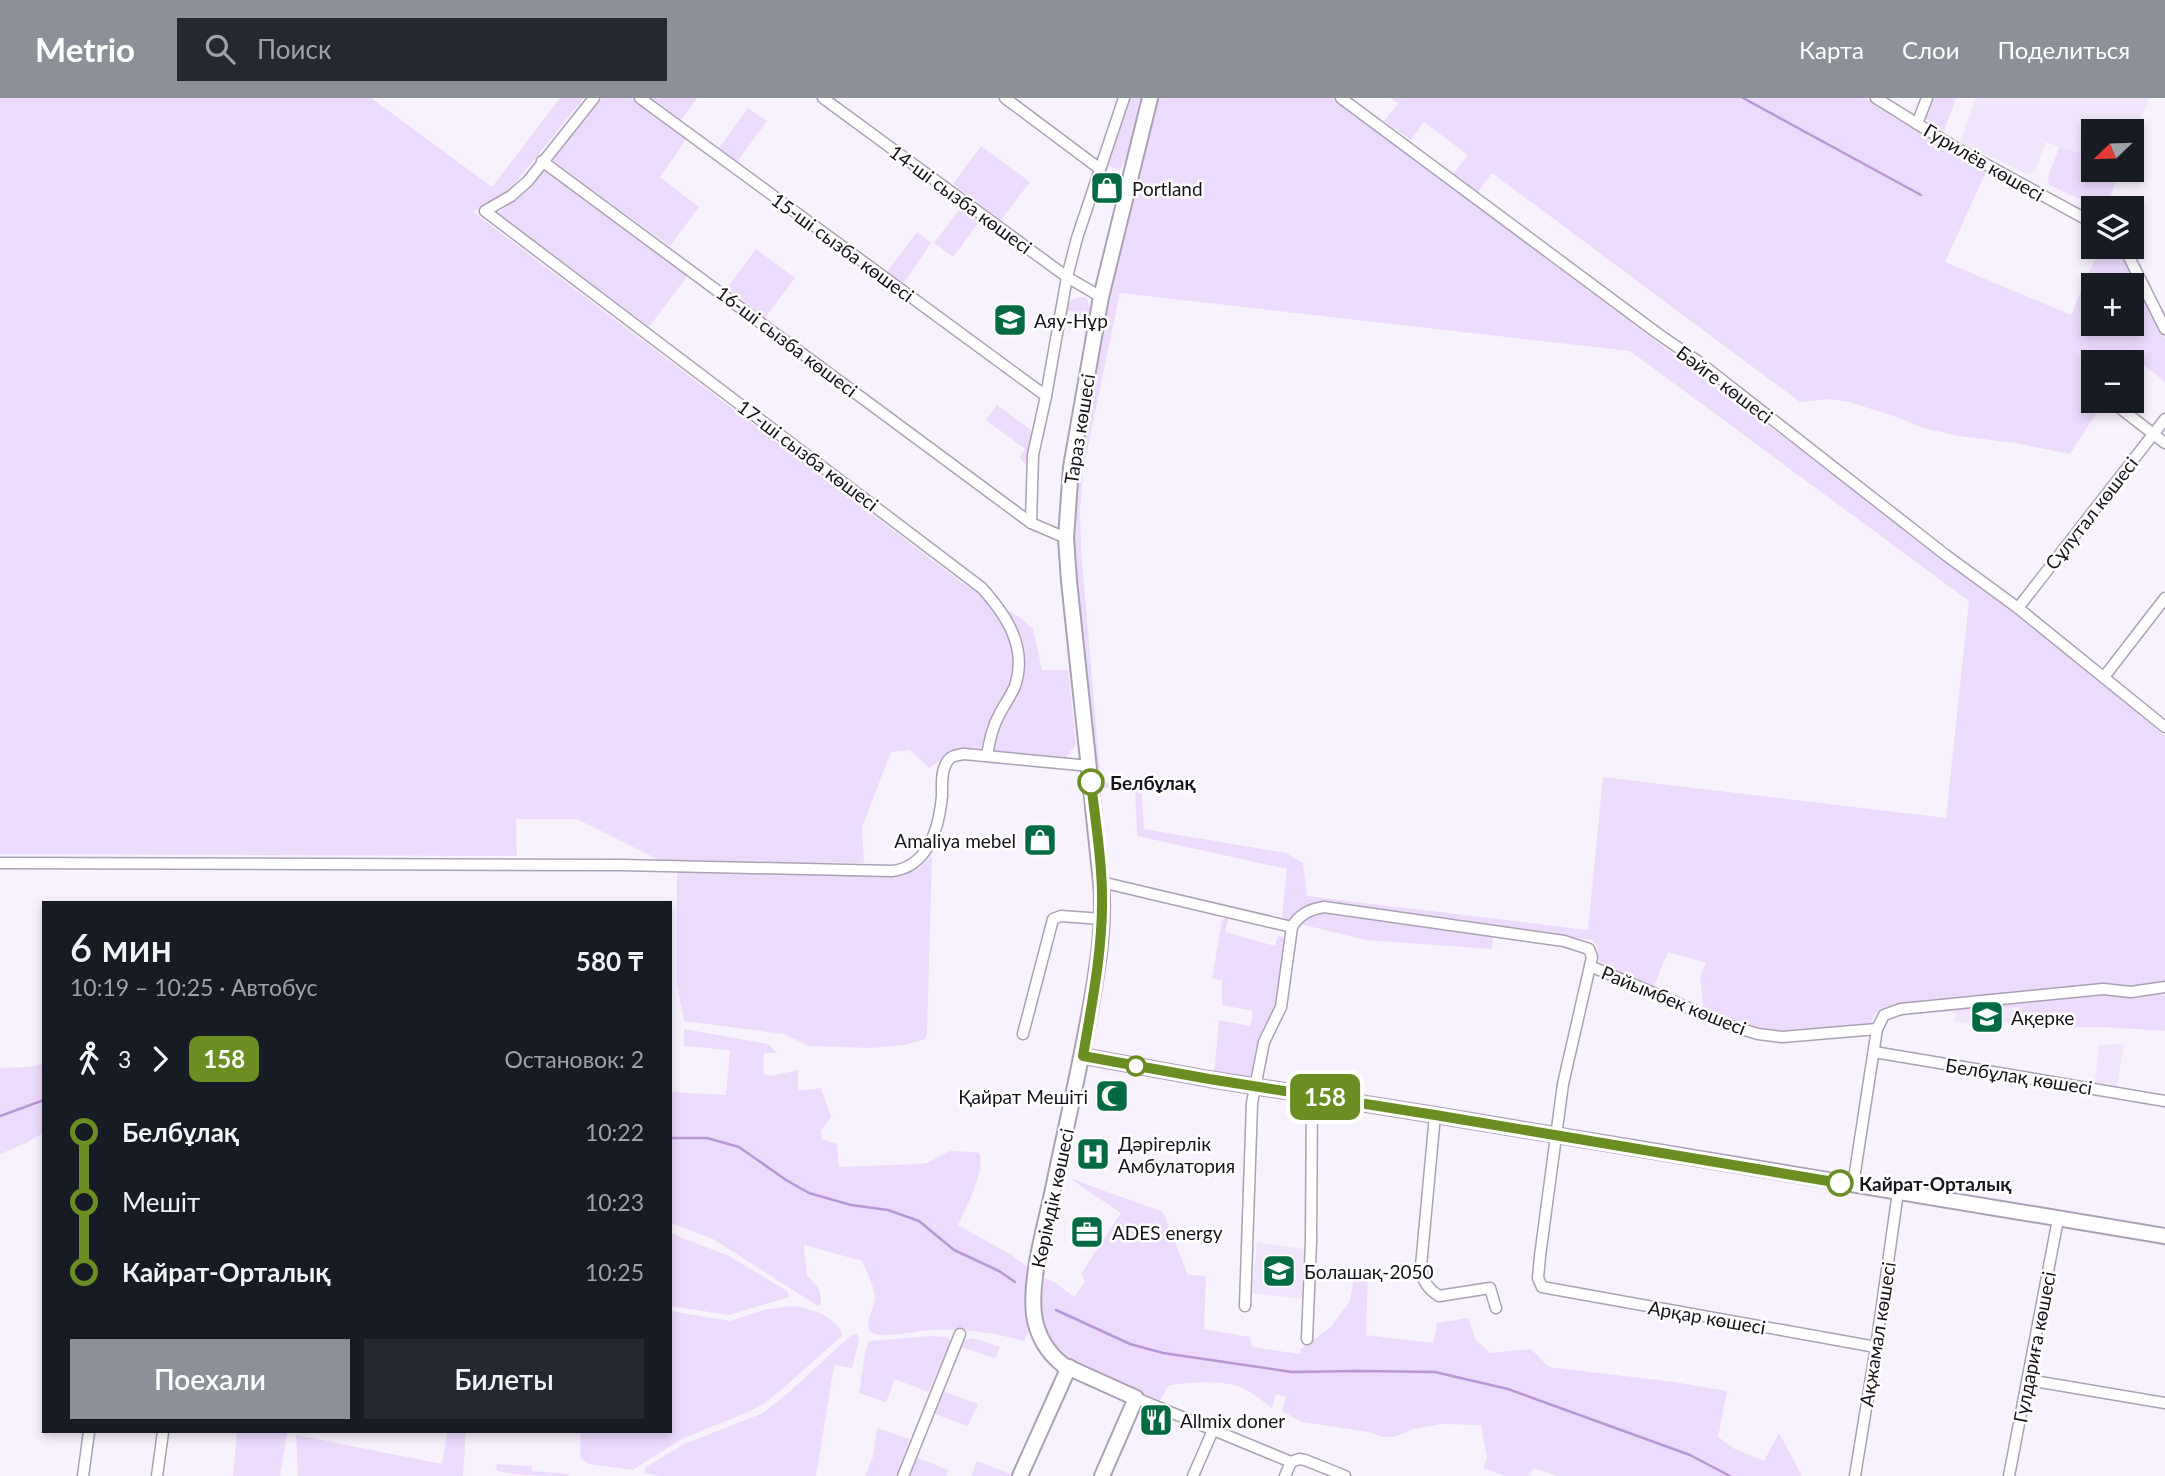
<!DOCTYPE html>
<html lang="ru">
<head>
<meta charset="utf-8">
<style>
  :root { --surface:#171b24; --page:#242831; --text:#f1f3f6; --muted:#9ea1a6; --accent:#8c9099 }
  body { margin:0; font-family:Lato,sans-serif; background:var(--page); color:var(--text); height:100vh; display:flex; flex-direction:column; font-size:26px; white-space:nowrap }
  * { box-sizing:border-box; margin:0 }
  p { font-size:23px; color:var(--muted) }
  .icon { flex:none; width:38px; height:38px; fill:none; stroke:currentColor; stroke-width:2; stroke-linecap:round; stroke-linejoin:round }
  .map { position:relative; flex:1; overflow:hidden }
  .side { position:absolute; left:42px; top:803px; width:630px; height:532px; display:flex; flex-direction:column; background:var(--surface); border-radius:0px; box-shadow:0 4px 10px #0003 }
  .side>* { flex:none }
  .badge { padding:0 14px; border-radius:10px; font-size:24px; line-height:46px }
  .needle { width:46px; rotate:247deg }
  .controls { position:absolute; left:2081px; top:21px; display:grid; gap:14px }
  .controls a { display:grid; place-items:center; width:63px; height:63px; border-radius:0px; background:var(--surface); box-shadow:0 4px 10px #0003; font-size:35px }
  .map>.badge { position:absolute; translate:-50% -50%; box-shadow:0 0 0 4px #fff }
  .legs { display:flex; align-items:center; gap:10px; height:77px; padding:0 28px; font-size:23px }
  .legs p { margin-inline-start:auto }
  .head { display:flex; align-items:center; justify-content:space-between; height:119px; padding:0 28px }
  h1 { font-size:38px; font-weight:600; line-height:52px }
  .action { display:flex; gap:14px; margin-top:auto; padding:14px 28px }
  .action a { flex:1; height:80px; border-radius:0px; background:var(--accent); color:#fff; font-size:28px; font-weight:600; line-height:80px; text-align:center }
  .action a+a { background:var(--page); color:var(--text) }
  ul { padding:0 28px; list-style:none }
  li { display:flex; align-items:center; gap:24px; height:70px; font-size:26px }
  li i { display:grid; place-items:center; width:10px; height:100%; margin:0 9px; background:currentColor }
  li i::after { content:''; width:18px; height:18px; margin:-9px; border:5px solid; border-radius:50%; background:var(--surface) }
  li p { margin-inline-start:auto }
  li:first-child i { background:linear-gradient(#0000 50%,currentColor 0) }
  li:last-child i { background:linear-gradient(currentColor 50%,#0000 0) }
  header { display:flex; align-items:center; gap:42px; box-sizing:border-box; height:98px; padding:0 35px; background:var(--accent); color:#fff }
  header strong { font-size:33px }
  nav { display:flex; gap:38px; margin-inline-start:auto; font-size:24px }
  .search { width:490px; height:63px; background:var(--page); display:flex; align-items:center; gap:18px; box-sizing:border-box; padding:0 24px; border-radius:0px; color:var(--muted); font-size:26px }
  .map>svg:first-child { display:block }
  .built { fill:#f1e5fc }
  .green { fill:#eddbfd; fill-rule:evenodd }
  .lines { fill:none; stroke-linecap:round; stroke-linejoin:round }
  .stream { stroke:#b997d4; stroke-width:2.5 }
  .street-casing { stroke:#aba1b5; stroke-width:13 }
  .secondary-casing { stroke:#aba1b5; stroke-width:18 }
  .street { stroke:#fff; stroke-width:10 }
  .secondary { stroke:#fff; stroke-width:14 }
  .line-1-casing { stroke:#fff; stroke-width:16 }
  .line-1 { stroke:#6b8e23; stroke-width:10 }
  .stop-1-dot { fill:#fff; stroke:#6b8e23; stroke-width:3.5 }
  .labels { text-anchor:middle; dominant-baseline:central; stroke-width:5; stroke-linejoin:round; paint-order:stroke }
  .street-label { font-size:19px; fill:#17131b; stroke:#fff }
  .poi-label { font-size:19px; fill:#17131b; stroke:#fff; text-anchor:start }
  .stop-label { font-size:19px; font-weight:bold; fill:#17131b; stroke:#fff; text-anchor:start }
</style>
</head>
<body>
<header>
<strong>Metrio</strong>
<div class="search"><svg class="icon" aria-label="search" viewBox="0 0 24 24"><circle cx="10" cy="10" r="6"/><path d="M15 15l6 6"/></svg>Поиск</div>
<nav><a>Карта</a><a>Слои</a><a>Поделиться</a></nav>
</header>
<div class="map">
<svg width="2165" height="1378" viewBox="0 0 2165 1378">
  <rect width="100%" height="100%" fill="#f8f1fe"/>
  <g class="built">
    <path d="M 1976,0 L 2149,0 L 2132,45 L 2132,33 L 2093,33 L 2093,72 L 2121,72 L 2105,110 L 2099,110 L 2049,87 L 2048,79 L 2059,49 L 2046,44 L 2035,73 L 2026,76 L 1960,44 Z"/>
    <path d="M 2020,909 L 2019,924 L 1955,925 L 1956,913 Z"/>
    <path d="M 2124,946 L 2117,988 L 2095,985 L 2099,947 Z"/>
    <path d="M 1257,1144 L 1304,1151 L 1302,1201 L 1252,1195 Z"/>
  </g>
  <g class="green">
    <path d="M 0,0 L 371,0 L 492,89 L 560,0 L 584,0 L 511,90 L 473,114 L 961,484 L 1018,518 L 1033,531 L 1042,572 L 1068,572 L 1076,646 L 1065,661 L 957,651 L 929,670 L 910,652 L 891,654 L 862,729 L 864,765 L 659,762 L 577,721 L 516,721 L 517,758 L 0,756 Z"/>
    <path d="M 602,0 L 631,0 L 687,40 L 660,79 L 699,109 L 670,148 L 550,61 Z"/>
    <path d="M 652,0 L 697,0 L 681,22 Z"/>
    <path d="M 1128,0 L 1144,0 L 1128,57 L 1120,72 L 1107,67 Z"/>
    <path d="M 1157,0 L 1332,0 L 2014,512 L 2165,638 L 2165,884 L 2140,888 L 2097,886 L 1884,909 L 1875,915 L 1870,928 L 1810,932 L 1800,930 L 1765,936 L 1704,914 L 1700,879 L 1706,865 L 1668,854 L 1653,890 L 1600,864 C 1595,856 1601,848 1592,842 L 1327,804 C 1310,804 1299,813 1287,824 L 1282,818 L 1287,771 L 1137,738 L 1135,690 L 1096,690 L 1085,552 L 1075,468 L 1072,437 L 1073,396 L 1083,326 L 1125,130 ZM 1120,195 L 1630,253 L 1969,503 L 1946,720 L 1603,679 L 1588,832 L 1307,798 L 1303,765 L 1286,755 L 1144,731 L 1141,684 L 1101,685 L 1081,452 L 1080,412 L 1083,372 Z"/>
    <path d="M 1391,0 L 1865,0 L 1986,74 L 1945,164 L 2071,217 L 2100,149 L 2117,149 L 2165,242 L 2165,284 L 2135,260 L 2131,264 L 2093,264 L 2093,303 L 2104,303 L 2070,356 L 2016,345 L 1959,338 L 1924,330 L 1894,318 L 1849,304 L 1829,301 L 1800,304 L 1492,75 L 1478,94 L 1452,77 L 1468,57 L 1424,24 L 1411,42 L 1384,23 L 1398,6 ZM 2093,187 L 2132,187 L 2132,226 L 2093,226 Z"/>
    <path d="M 1932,0 L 1956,0 L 1944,33 L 1925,20 Z"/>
    <path d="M 748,10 L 767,23 L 737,64 L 719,50 Z"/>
    <path d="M 981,48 L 1030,84 L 1001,122 L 953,86 Z"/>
    <path d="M 2060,49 L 2093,60 L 2093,72 L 2121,72 L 2105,110 L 2099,110 L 2049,87 L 2048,79 Z"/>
    <path d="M 543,70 L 689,176 L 649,229 L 498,115 L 529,89 Z"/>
    <path d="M 961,109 L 980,123 L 953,159 L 934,145 Z"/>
    <path d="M 917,134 L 931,145 L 903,186 L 887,174 Z"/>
    <path d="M 756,151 L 795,180 L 765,220 L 727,190 Z"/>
    <path d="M 1083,199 L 1087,200 L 1091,212 L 1085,220 L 1077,218 L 1072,213 L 1065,213 C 1068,203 1072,200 1083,199 Z"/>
    <path d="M 997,307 L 1032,333 L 1027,367 L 1019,360 L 1025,351 L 986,322 Z"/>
    <path d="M 932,756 L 927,936 L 925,941 L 905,947 L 871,950 L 809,948 L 784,936 L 684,923 L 677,886 L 677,775 L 887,778 C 909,775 919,775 932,756 Z"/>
    <path d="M 1322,815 L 1493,839 L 1492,851 L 1366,842 L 1300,826 L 1312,817 Z"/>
    <path d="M 1229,818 L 1225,834 L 1275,848 L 1278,838 L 1286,840 L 1275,913 L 1263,930 L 1251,982 L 1214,976 L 1219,922 L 1250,928 L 1253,913 L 1222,907 L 1222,882 L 1212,881 L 1222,822 Z"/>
    <path d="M 2110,894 L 2134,898 L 2165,895 L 2165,933 L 2101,929 L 2057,929 L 2019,924 L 2019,909 L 1897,917 L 1905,914 Z"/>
    <path d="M 684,931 L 768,946 L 777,955 L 764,955 L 763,976 L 771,978 L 798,972 L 798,993 L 821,990 L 831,1019 L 821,1033 L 822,1041 L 837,1046 L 839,1069 L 920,1066 L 927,1065 L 950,1053 L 976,1054 L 980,1056 C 985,1074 966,1110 958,1127 L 1013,1158 L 1029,1170 L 1026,1211 L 1028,1234 L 1024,1243 C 991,1234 956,1229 921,1233 C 911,1234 874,1243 869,1231 C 866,1221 875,1208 875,1199 C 874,1187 866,1173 862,1163 L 804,1147 L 807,1178 C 816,1185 822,1194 821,1206 L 818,1208 L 713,1141 L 670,1125 L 670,994 L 726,997 L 730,952 L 684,948 Z"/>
    <path d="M 44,966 L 44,1035 L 26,1045 L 0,1056 L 0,970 L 28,969 Z"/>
    <path d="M 1071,1080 C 1101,1093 1133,1102 1163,1114 L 1188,1177 L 1206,1178 L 1204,1231 L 1250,1239 L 1252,1249 L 1300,1256 L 1301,1251 L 1331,1229 L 1350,1203 L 1355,1174 L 1368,1176 L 1366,1237 L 1433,1245 L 1437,1225 L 1468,1220 L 1476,1242 L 1490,1255 L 1531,1251 L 1549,1269 L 1674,1284 L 1727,1293 L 1718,1339 L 1735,1351 L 1764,1363 L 1779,1335 L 1802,1378 L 1556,1378 L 1534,1370 L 1528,1378 L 1505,1378 L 1483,1370 L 1487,1360 L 1481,1327 L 1442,1326 L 1413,1331 L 1395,1339 L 1383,1339 L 1369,1334 L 1302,1324 L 1282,1313 L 1286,1299 L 1276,1296 L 1272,1310 C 1261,1302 1248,1290 1234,1287 C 1220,1283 1182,1284 1168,1288 L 1160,1303 L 1065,1263 L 1048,1241 L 1042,1226 L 1041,1210 L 1044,1180 L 1054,1184 L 1074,1199 L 1085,1184 L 1081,1176 L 1121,1115 L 1082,1089 Z"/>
    <path d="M 670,1135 L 729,1158 L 787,1193 L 789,1199 L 729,1217 L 670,1208 Z"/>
    <path d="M 791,1208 C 807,1209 840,1219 842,1238 L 780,1293 L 762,1307 L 748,1314 L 682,1341 L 632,1372 L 589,1366 L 580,1360 L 581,1334 L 670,1334 L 670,1213 L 730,1223 L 764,1212 Z"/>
    <path d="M 855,1236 L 857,1236 L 859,1243 L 852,1270 L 834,1267 L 816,1378 L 659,1378 L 645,1375 L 646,1369 L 684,1346 L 761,1316 L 787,1296 L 849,1239 Z"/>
    <path d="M 930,1238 L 948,1239 L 951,1244 L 928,1294 L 895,1281 L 886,1304 L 859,1295 L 866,1250 L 869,1243 Z"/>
    <path d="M 973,1240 L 1000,1249 L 995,1260 L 961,1249 L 965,1242 Z"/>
    <path d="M 943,1293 L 978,1306 L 968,1328 L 932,1315 Z"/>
    <path d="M 877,1330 L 910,1341 L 896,1378 L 865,1378 L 873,1359 Z"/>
    <path d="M 237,1334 L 287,1335 L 280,1378 L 233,1378 Z"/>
    <path d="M 447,1334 L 466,1334 L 463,1378 L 298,1378 L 296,1337 L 442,1366 Z"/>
    <path d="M 915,1359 L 949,1372 L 946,1378 L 906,1378 Z"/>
    <path d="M 977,1363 L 1015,1378 L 971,1378 Z"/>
    <path d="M 497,1366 L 532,1368 L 532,1373 L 569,1376 L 568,1378 C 549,1378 511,1378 496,1372 Z"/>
  </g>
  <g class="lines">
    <g class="stream">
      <path d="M 1743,0 L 1921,97"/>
      <path d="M 0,1018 L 44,1002"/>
      <path d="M 670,1040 L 707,1040 L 739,1049 L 786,1082 L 809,1095 L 851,1107 L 888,1112 L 919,1123 L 954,1152 L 999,1173 L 1015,1184"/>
      <path d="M 1056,1212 L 1130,1246 L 1163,1255 L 1292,1274 L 1359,1273 L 1435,1274 L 1508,1291 L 1690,1357 L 1730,1378"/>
    </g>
    <defs>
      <g id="street">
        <path d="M 594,0 L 528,83 L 511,98 L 485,113 L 982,490 C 1006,517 1028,549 1015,588 C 1011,598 1004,607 999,617 C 992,630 989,644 987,658"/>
        <path d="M 640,0 L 1046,298"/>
        <path d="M 823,0 L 1067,179 L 1101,199"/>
        <path d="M 1005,0 L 1100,71"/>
        <path d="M 1341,0 L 1657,235 L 1699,264 L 1947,458 L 2018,510 L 2165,629"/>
        <path d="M 1876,0 L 1956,50 L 2093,125"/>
        <path d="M 1917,26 L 1927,0"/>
        <path d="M 542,63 L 1031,425 L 1066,440"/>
        <path d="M 2124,149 L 2165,231"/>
        <path d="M 2111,303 L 2165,345"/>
        <path d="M 1031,425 L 1033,357 L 1046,298 L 1067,179 L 1077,140 L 1124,0"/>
        <path d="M 2018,510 L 2165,321"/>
        <path d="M 2104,579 L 2165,500"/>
        <path d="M 0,765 L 621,767 L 892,773 C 928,769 939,730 942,698 C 942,688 941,674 946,666 C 949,658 956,657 964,656 L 1090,668"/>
        <path d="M 1101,784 L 1292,829"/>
        <path d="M 1590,868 L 1731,928 L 1758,936 L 1782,939 L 1877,931"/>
        <path d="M 1023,936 L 1053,821 L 1061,818 L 1102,821"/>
        <path d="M 1874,954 L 2165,1003"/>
        <path d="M 1435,1017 L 1421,1168 C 1421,1182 1428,1191 1439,1198 L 1490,1190 L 1496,1210"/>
        <path d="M 1853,1087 L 1877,931 L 1884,917 L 1901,911 L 2103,891 L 2131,894 L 2165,889"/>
        <path d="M 1245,1208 L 1252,1005 L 1264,944 L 1281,909 L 1292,829 C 1299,816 1310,811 1324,809 L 1564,843 L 1589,851 L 1592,859 L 1590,868 L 1563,986 L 1540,1158 L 1538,1180 L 1542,1189 L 1876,1249"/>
        <path d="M 1307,1241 L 1311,1143 L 1312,997"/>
        <path d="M 2028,1282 L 2165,1305"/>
        <path d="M 1136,1300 L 1291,1364 L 1299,1361 L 1305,1362 L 1345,1378"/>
        <path d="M 83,1378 L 89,1334"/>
        <path d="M 157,1378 L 163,1334"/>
        <path d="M 903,1378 L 960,1236"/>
        <path d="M 1193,1378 L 1213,1332"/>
        <path d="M 1285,1378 L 1291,1364"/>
        <path d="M 1855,1378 L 1876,1249 L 1898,1094"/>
        <path d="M 2009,1378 L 2058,1121"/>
      </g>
      <g id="secondary">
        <path d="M 1083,958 L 1209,981 L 1435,1017 L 2165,1138"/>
        <path d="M 1020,1378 L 1069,1269"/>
        <path d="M 1102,1378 L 1136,1300 L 1063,1267 C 1047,1254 1037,1238 1034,1217 C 1030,1180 1044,1132 1052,1096 C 1065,1033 1080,970 1091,907 C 1098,867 1105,825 1101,784 L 1069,483 L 1066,440 L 1071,369 L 1101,199 L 1150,0"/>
      </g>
    </defs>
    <use href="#street" class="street-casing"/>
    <use href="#secondary" class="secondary-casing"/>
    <use href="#street" class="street"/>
    <use href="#secondary" class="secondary"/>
  </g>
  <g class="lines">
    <defs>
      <path id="line-1" d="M 1091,684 C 1095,722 1102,760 1102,797 C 1103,851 1092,905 1083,958 L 1209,981 L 1435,1017 L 1840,1085"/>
    </defs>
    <use href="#line-1" class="line-1-casing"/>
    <use href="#line-1" class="line-1"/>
  </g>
  <defs>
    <symbol id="shop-square" viewBox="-11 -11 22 22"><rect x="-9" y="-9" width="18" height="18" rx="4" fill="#006b43" stroke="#fff"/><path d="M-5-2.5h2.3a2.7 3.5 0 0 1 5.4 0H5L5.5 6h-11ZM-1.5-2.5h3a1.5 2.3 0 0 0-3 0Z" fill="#fff"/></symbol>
    <symbol id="school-square" viewBox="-11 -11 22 22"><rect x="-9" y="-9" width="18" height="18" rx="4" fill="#006b43" stroke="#fff"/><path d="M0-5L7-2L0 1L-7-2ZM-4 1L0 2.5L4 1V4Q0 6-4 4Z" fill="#fff"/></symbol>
    <symbol id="mosque-square" viewBox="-11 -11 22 22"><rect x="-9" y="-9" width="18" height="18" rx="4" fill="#006b43" stroke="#fff"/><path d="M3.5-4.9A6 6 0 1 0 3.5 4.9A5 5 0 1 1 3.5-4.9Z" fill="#fff"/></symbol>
    <symbol id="hospital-square" viewBox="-11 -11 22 22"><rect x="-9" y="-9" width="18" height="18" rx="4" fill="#006b43" stroke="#fff"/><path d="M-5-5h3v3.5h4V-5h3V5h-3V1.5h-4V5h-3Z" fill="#fff"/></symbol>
    <symbol id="office-square" viewBox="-11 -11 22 22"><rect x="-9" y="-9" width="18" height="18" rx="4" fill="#006b43" stroke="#fff"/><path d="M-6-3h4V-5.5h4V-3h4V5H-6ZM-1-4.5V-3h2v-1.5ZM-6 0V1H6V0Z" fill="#fff"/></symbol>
    <symbol id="restaurant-square" viewBox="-11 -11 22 22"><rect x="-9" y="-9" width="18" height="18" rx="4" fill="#006b43" stroke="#fff"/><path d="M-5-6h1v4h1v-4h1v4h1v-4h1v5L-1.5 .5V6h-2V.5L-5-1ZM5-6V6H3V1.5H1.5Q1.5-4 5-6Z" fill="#fff"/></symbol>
  </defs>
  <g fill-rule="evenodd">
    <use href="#shop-square" x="1088" y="71" width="38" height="38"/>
    <use href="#school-square" x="991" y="203" width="38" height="38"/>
    <use href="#shop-square" x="1021" y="723" width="38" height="38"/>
    <use href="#school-square" x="1968" y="900" width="38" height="38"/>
    <use href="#mosque-square" x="1093" y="979" width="38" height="38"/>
    <use href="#hospital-square" x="1074" y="1037" width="38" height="38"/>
    <use href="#office-square" x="1068" y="1115" width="38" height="38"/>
    <use href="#school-square" x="1260" y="1154" width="38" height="38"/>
    <use href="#restaurant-square" x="1137" y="1303" width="38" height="38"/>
  </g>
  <g class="stop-1-dot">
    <circle cx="1091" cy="684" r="12"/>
    <circle cx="1136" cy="968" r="9"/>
    <circle cx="1840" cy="1085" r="12"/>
  </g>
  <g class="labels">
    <g class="street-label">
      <text transform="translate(1984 64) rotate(30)">Гурилёв көшесі</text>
      <text transform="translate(961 101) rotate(36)">14-ші сызба көшесі</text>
      <text transform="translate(843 149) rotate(36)">15-ші сызба көшесі</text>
      <text transform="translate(787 243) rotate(37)">16-ші сызба көшесі</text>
      <text transform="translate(1725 286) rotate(37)">Бәйге көшесі</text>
      <text transform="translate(1079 331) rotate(-81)">Тараз көшесі</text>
      <text transform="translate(808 357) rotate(37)">17-ші сызба көшесі</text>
      <text transform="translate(2091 415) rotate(-52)">Сұлутал көшесі</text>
      <text transform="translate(1674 902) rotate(22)">Райымбек көшесі</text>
      <text transform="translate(2019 978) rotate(9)">Белбұлақ көшесі</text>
      <text transform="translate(1052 1100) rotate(-78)">Көрімдік көшесі</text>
      <text transform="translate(1707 1219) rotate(10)">Арқар көшесі</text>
      <text transform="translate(1877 1236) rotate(-81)">Ақжамал көшесі</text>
      <text transform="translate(2034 1249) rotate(-79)">Гүлдариға көшесі</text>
    </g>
    <g class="poi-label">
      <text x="1132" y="90">Portland</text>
      <text x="1034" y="222">Аяу-Нұр</text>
      <text x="1016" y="742" text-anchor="end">Amaliya mebel</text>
      <text x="2011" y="919">Ақерке</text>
      <text x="1088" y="998" text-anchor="end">Қайрат Мешіті</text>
      <text x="1118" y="1045">Дәрігерлік<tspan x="1118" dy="22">Амбулатория</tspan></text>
      <text x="1112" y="1134">ADES energy</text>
      <text x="1304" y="1173">Болашақ-2050</text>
      <text x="1180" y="1322">Allmix doner</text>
    </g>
    <g class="stop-label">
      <text x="1110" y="684">Белбұлақ</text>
      <text x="1859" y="1085">Кайрат-Орталық</text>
    </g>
  </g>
</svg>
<div class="controls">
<a><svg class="needle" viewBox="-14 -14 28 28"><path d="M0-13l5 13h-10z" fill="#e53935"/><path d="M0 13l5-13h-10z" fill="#9ea1a6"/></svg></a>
<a><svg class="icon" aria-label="layers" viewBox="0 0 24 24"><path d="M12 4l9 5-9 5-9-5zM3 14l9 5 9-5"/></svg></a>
<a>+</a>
<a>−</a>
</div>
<b class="badge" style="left:1325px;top:999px;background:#6b8e23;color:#fff">158</b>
<section class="side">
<div class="head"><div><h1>6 мин</h1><p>10:19 – 10:25 · Автобус</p></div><b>580 ₸</b></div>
<div class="legs"><svg class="icon" aria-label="walk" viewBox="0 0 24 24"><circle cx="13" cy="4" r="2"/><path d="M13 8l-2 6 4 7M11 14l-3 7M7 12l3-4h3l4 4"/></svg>3<svg class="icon" aria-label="forward" viewBox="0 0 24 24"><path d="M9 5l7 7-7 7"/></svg><b class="badge" style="background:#6b8e23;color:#fff">158</b><p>Остановок: 2</p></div>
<ul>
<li><i style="color:#6b8e23"></i><b>Белбұлақ</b><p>10:22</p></li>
<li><i style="color:#6b8e23"></i><span>Мешіт</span><p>10:23</p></li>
<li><i style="color:#6b8e23"></i><b>Кайрат-Орталық</b><p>10:25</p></li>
</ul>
<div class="action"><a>Поехали</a><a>Билеты</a></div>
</section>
</div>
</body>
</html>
